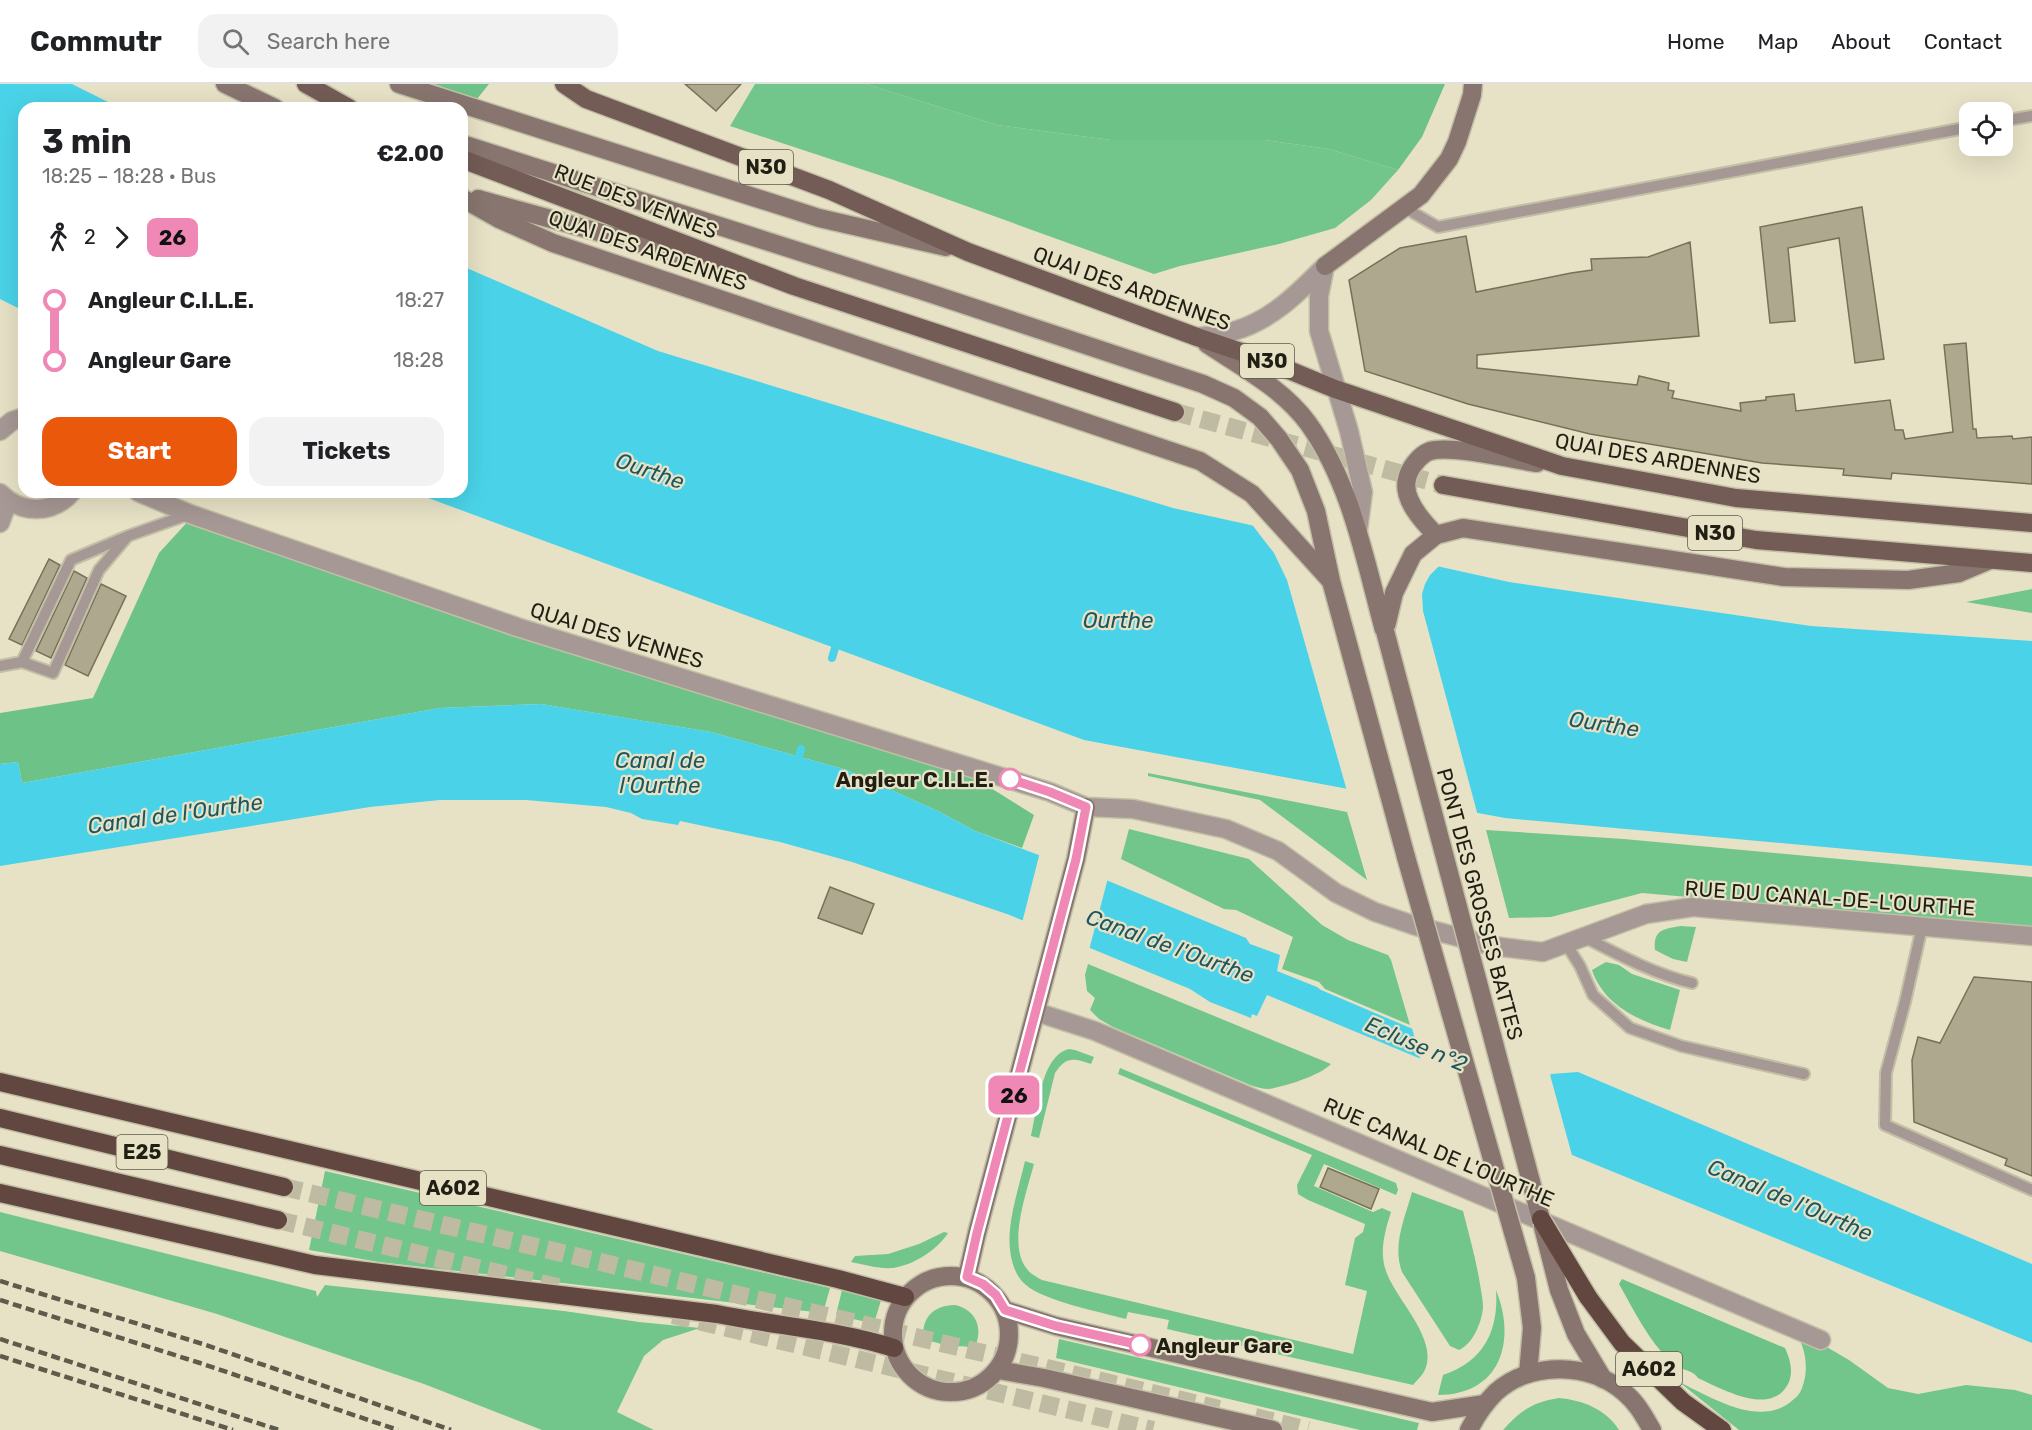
<!DOCTYPE html>
<html lang="en">
<head>
<meta charset="utf-8">
<style>
  :root { --surface:#fff; --page:#f2f2f2; --text:#202124; --muted:#757577; --line:#e0e0e0; --accent:#ea580c }
  body { margin:0; font-family:Rubik,sans-serif; background:var(--page); color:var(--text); height:100vh; display:flex; flex-direction:column; font-size:22px; white-space:nowrap }
  * { box-sizing:border-box; margin:0 }
  p { font-size:20px; color:var(--muted) }
  .icon { flex:none; width:33px; height:33px; fill:none; stroke:currentColor; stroke-width:2; stroke-linecap:round; stroke-linejoin:round }
  .map { position:relative; flex:1; overflow:hidden }
  .side { position:absolute; left:18px; top:18px; width:450px; height:396px; display:flex; flex-direction:column; background:var(--surface); border-radius:18px; box-shadow:0 6px 24px #0002 }
  .side>* { flex:none }
  .badge { padding:0 12px; border-radius:9px; font-size:21px; line-height:39px }
  .controls { position:absolute; left:1959px; top:18px; display:grid; gap:12px }
  .controls a { display:grid; place-items:center; width:54px; height:54px; border-radius:12px; background:var(--surface); box-shadow:0 6px 24px #0002; font-size:30px }
  .map>.badge { position:absolute; translate:-50% -50%; box-shadow:0 0 0 3px #fff }
  .legs { display:flex; align-items:center; gap:9px; height:66px; padding:0 24px; font-size:20px }
  .legs p { margin-inline-start:auto }
  .overview { display:flex; align-items:center; justify-content:space-between; height:102px; padding:0 24px }
  h1 { font-size:33px; font-weight:700; line-height:45px }
  .primary-button { display:flex; gap:12px; margin-top:auto; padding:12px 24px }
  .primary-button a { flex:1; height:69px; border-radius:18px; background:var(--accent); color:#fff; font-size:24px; font-weight:700; line-height:69px; text-align:center }
  .primary-button a+a { background:var(--page); color:var(--text) }
  ul { padding:0 24px; list-style:none }
  li { display:flex; align-items:center; gap:21px; height:60px; font-size:22px }
  li i { display:grid; place-items:center; width:9px; height:100%; margin:0 8px; background:currentColor }
  li i::after { content:''; width:15px; height:15px; margin:-8px; border:4px solid; border-radius:50%; background:var(--surface) }
  li p { margin-inline-start:auto }
  li:first-child i { background:linear-gradient(#0000 50%,currentColor 0) }
  li:last-child i { background:linear-gradient(currentColor 50%,#0000 0) }
  header { display:flex; align-items:center; gap:36px; box-sizing:border-box; height:84px; padding:0 30px; background:var(--surface); border-bottom:2px solid var(--line) }
  header strong { font-size:28px }
  nav { display:flex; gap:33px; margin-inline-start:auto; font-size:21px }
  .search { width:420px; height:54px; background:var(--page); display:flex; align-items:center; gap:15px; box-sizing:border-box; padding:0 21px; border-radius:18px; color:var(--muted); font-size:22px }
  .map>svg:first-child { display:block }
  .green { fill:#72c68c }
  .forest { fill:#6dc288 }
  .water { fill:#4ad3e8 }
  .pier { fill:#e7e2c6 }
  .lines { fill:none; stroke-linecap:round; stroke-linejoin:round }
  .stream { stroke:#4ad3e8; stroke-width:8 }
  .building { fill:#aea98e; stroke:#767158; stroke-width:1.5 }
  .primary-tunnel { stroke:#bfbba2; stroke-width:18; stroke-dasharray:18 9; stroke-linecap:butt }
  .highway-tunnel { stroke:#bfbba2; stroke-width:18; stroke-dasharray:18 9; stroke-linecap:butt }
  .lane-casing { stroke:#c3bfa6; stroke-width:14 }
  .street-casing { stroke:#c3bfa6; stroke-width:21 }
  .secondary-casing { stroke:#c3bfa6; stroke-width:21 }
  .primary-casing { stroke:#c3bfa6; stroke-width:21 }
  .highway-casing { stroke:#c3bfa6; stroke-width:21 }
  .lane { stroke:#a69894; stroke-width:10 }
  .street { stroke:#a69894; stroke-width:18 }
  .secondary { stroke:#88756f; stroke-width:18 }
  .primary { stroke:#735c55; stroke-width:18 }
  .highway { stroke:#61473f; stroke-width:18 }
  .rail { stroke:#5e5b4b; stroke-width:4.5; stroke-dasharray:9 4.5; stroke-linecap:butt }
  .secondary-bridge-casing { stroke:#c3bfa6; stroke-width:21; stroke-linecap:butt }
  .highway-bridge-casing { stroke:#c3bfa6; stroke-width:21; stroke-linecap:butt }
  .secondary-bridge { stroke:#88756f; stroke-width:18 }
  .highway-bridge { stroke:#61473f; stroke-width:18 }
  .line-1-casing { stroke:#fff; stroke-width:14 }
  .line-1 { stroke:#f088b6; stroke-width:9 }
  .stop-1-dot { fill:#fff; stroke:#f088b6; stroke-width:3 }
  .labels { text-anchor:middle; dominant-baseline:central; stroke-width:4.5; stroke-linejoin:round; paint-order:stroke }
  .shield { fill:#e7e2c6; stroke:#5c5a49; stroke-width:1.5 }
  .shield-label { font-size:20px; font-weight:bold; fill:#211f14 }
  .street-label { font-size:21px; fill:#211f14; stroke:#e7e2c6 }
  .stop-label { font-size:21px; font-weight:bold; fill:#211f14; stroke:#e7e2c6; text-anchor:end }
  .water-label { font-size:22px; font-style:italic; fill:#1e565f; stroke:#e7e2c6 }
</style>
</head>
<body>
<header>
<strong>Commutr</strong>
<div class="search"><svg class="icon" aria-label="search" viewBox="0 0 24 24"><circle cx="10" cy="10" r="6"/><path d="M15 15l6 6"/></svg>Search here</div>
<nav><a>Home</a><a>Map</a><a>About</a><a>Contact</a></nav>
</header>
<div class="map">
<svg width="2032" height="1346" viewBox="0 0 2032 1346">
  <rect width="100%" height="100%" fill="#e7e2c6"/>
  <g class="green">
    <path d="M 755,0 L 866,0 L 997,41 L 1111,56 L 1265,56 L 1329,65 L 1398,86 L 1371,116 L 1335,144 L 1279,160 L 1180,182 L 1154,190 L 891,95 L 730,42 Z"/>
    <path d="M 2032,505 L 2032,529 L 1966,518 Z"/>
    <path d="M 1148,689 L 1347,728 L 1367,796 L 1260,716 L 1148,692 Z"/>
    <path d="M 1129,745 L 1249,775 L 1322,841 L 1348,856 L 1388,871 L 1391,876 L 1410,941 L 1325,905 L 1319,898 L 1282,885 L 1293,853 L 1236,826 L 1224,825 L 1121,775 Z"/>
    <path d="M 1486,746 L 1624,755 L 2032,793 L 2032,843 L 1642,809 L 1551,833 L 1509,834 Z"/>
    <path d="M 1681,842 L 1696,843 L 1687,878 L 1673,875 L 1655,866 C 1653,845 1664,845 1681,842 Z"/>
    <path d="M 1606,878 L 1619,881 L 1632,890 L 1680,906 L 1670,946 C 1638,937 1603,920 1592,886 Z"/>
    <path d="M 1088,880 L 1331,980 C 1319,992 1286,1002 1269,1005 C 1262,1005 1256,1003 1250,1001 L 1113,943 L 1099,935 L 1090,926 L 1095,914 L 1087,907 L 1085,891 Z"/>
    <path d="M 1069,965 L 1075,966 L 1094,973 L 1091,980 C 1074,974 1066,972 1055,989 L 1039,1054 L 1031,1052 C 1037,1028 1041,971 1069,965 Z"/>
    <path d="M 1120,984 L 1396,1099 L 1398,1106 L 1396,1111 L 1324,1080 L 1314,1102 L 1373,1128 L 1382,1124 L 1391,1128 C 1385,1147 1379,1168 1386,1187 C 1396,1216 1436,1252 1426,1283 C 1424,1290 1418,1295 1413,1301 L 1167,1245 L 1169,1236 L 1128,1228 L 1126,1235 C 1101,1228 1044,1217 1026,1201 C 1011,1189 1008,1163 1010,1145 C 1012,1123 1020,1099 1025,1077 L 1034,1080 C 1027,1107 1007,1161 1027,1185 C 1030,1190 1037,1193 1042,1196 L 1353,1270 L 1367,1207 L 1345,1201 L 1355,1154 L 1363,1148 L 1365,1140 L 1308,1116 L 1298,1110 L 1297,1101 L 1312,1071 L 1118,990 Z"/>
    <path d="M 325,1087 L 830,1204 L 823,1229 L 379,1178 L 309,1166 Z"/>
    <path d="M 1412,1108 L 1463,1127 C 1469,1151 1476,1175 1480,1200 C 1481,1207 1483,1216 1483,1223 C 1482,1238 1473,1260 1459,1266 L 1450,1262 L 1402,1188 C 1392,1161 1405,1134 1412,1108 Z"/>
    <path d="M 0,1128 L 316,1207 L 317,1213 L 325,1201 L 564,1227 L 639,1238 L 700,1244 L 663,1256 L 644,1272 L 617,1328 L 654,1346 L 542,1346 L 424,1300 L 217,1230 L 0,1167 Z"/>
    <path d="M 944,1148 L 948,1149 C 937,1166 914,1181 893,1184 C 879,1185 865,1181 851,1178 L 855,1172 L 888,1170 L 919,1160 Z"/>
    <path d="M 842,1206 L 882,1213 L 875,1236 L 875,1240 L 836,1231 Z"/>
    <path d="M 1496,1206 C 1517,1258 1500,1311 1438,1311 L 1443,1291 C 1483,1278 1499,1247 1496,1206 Z"/>
    <path d="M 955,1221 C 977,1226 984,1246 974,1265 C 966,1261 957,1263 949,1262 C 940,1261 933,1256 924,1257 C 920,1235 933,1221 955,1221 Z"/>
    <path d="M 1797,1250 L 1825,1262 L 1849,1276 L 1888,1304 L 1918,1310 L 1966,1301 L 2015,1306 L 2032,1311 L 2032,1346 L 1739,1346 L 1679,1298 C 1711,1313 1762,1346 1794,1315 C 1798,1312 1800,1309 1802,1304 C 1809,1286 1806,1267 1797,1250 Z"/>
    <path d="M 1059,1255 L 1419,1339 L 1417,1346 L 1360,1346 L 1056,1274 Z"/>
    <path d="M 1559,1314 C 1582,1316 1606,1325 1619,1346 L 1503,1346 C 1521,1326 1533,1318 1559,1314 Z"/>
  </g>
  <g class="forest">
    <path d="M 434,0 L 489,0 L 477,15 Z"/>
    <path d="M 866,0 L 1445,0 L 1422,53 L 1398,86 L 1329,65 L 1265,56 L 1111,56 L 997,41 Z"/>
    <path d="M 191,434 L 516,546 L 978,696 L 1034,731 L 1022,764 L 975,747 L 940,728 L 847,686 L 711,648 L 541,620 L 440,624 L 22,699 L 18,678 L 0,680 L 0,629 L 93,614 L 159,469 Z"/>
    <path d="M 1622,1195 L 1785,1264 C 1790,1275 1794,1288 1788,1300 C 1771,1333 1722,1305 1698,1294 C 1691,1284 1679,1287 1671,1278 C 1648,1256 1635,1228 1619,1200 Z"/>
  </g>
  <g class="water">
    <path d="M 0,0 L 72,0 L 120,24 L 24,24 L 24,227 L 0,215 Z"/>
    <path d="M 462,182 L 658,267 L 1173,424 L 1509,498 L 1811,542 L 2032,557 L 2032,782 L 1505,734 L 1084,656 L 412,408 L 462,408 Z"/>
    <path d="M 541,620 L 711,648 L 847,686 L 940,728 L 975,747 L 1111,798 L 1246,854 L 1250,860 L 1280,871 L 1277,887 L 1317,903 L 1321,906 L 1408,943 L 1548,996 L 1551,990 L 1578,988 L 2032,1180 L 2032,1259 L 1550,1062 L 1554,1030 L 1267,911 L 1257,932 L 1252,930 L 1251,934 L 1210,918 L 1190,905 L 1007,830 L 852,778 L 780,758 L 680,737 L 678,741 L 642,735 L 631,729 L 606,723 L 526,716 L 440,716 L 370,723 L 0,782 L 0,680 L 18,678 L 22,699 L 440,624 Z"/>
  </g>
  <g class="pier">
    <path d="M 1250,438 L 1441,480 L 1430,491 L 1425,500 L 1422,510 L 1423,527 L 1478,732 L 1347,707 L 1287,496 L 1274,469 Z"/>
    <path d="M 1040,768 L 1108,794 L 1089,866 L 1022,839 Z"/>
    <path d="M 1411,940 L 1547,992 L 1549,987 L 1573,1075 L 1547,1063 L 1551,1032 L 1421,978 Z"/>
  </g>
  <g class="lines">
    <g class="stream">
      <path d="M 832,574 L 835,564"/>
      <path d="M 799,673 L 801,665"/>
    </g>
  </g>
  <g class="building">
    <path d="M 685,0 L 741,0 L 716,27 Z"/>
    <path d="M 1862,123 L 1884,275 L 1855,279 L 1839,154 L 1788,164 L 1795,237 L 1770,239 L 1760,143 Z"/>
    <path d="M 1466,152 L 1476,208 L 1571,189 L 1592,186 L 1591,175 L 1648,173 L 1690,158 L 1699,252 L 1477,271 L 1477,284 L 1637,301 L 1639,292 L 1669,299 L 1668,306 L 1674,307 L 1672,314 L 1741,327 L 1740,319 L 1766,316 L 1766,313 L 1794,310 L 1796,327 L 1890,316 L 1895,346 L 1903,346 L 1905,355 L 1953,348 L 1944,261 L 1966,259 L 1973,345 L 1976,345 L 1977,354 L 2012,352 L 2013,355 L 2032,353 L 2032,400 L 1892,389 L 1891,395 L 1843,391 L 1844,385 L 1762,379 L 1590,350 L 1468,320 L 1365,287 L 1349,196 L 1400,164 Z"/>
    <path d="M 49,475 L 60,481 L 22,561 L 9,555 Z"/>
    <path d="M 74,487 L 87,494 L 51,574 L 36,567 Z"/>
    <path d="M 101,500 L 126,512 L 88,592 L 65,581 Z"/>
    <path d="M 830,803 L 874,820 L 862,850 L 818,834 Z"/>
    <path d="M 1974,893 L 2032,898 L 2032,1092 L 2005,1081 L 2007,1075 L 1914,1038 L 1912,976 L 1918,953 L 1940,959 Z"/>
    <path d="M 1328,1084 L 1379,1105 L 1371,1125 L 1320,1103 Z"/>
  </g>
  <g class="lines">
    <path class="primary-tunnel" d="M 1175,328 L 1443,401"/>
    <g class="highway-tunnel">
      <path d="M 284,1103 L 1219,1325"/>
      <path d="M 278,1136 L 565,1205"/>
      <path d="M 673,1231 L 1153,1346"/>
      <path d="M 1255,1333 L 1308,1346"/>
    </g>
    <defs>
      <g id="lane">
        <path d="M 2002,37 L 2032,32"/>
        <path d="M 1405,124 L 1438,143 L 1970,43"/>
        <path d="M 22,578 L 53,589 L 99,486 L 127,453"/>
        <path d="M 0,582 L 22,578 L 71,476 L 128,452 L 190,430"/>
        <path d="M 1922,843 L 1905,918 L 1886,989 L 1885,1041 L 2032,1106"/>
        <path d="M 1584,853 C 1619,871 1654,890 1692,899"/>
        <path d="M 1566,860 L 1580,882 L 1593,911 L 1630,944 L 1681,962 L 1804,990"/>
      </g>
      <g id="street">
        <path d="M 1325,182 L 1319,212 L 1319,247 L 1349,347 L 1363,408 L 1358,446"/>
        <path d="M 1197,253 C 1209,251 1222,251 1234,247 C 1272,236 1298,209 1325,182"/>
        <path d="M 0,347 L 12,337 L 24,333"/>
        <path d="M 138,408 L 190,430 L 517,543 L 1050,708 L 1086,723 L 1133,725 L 1226,745 L 1278,767 L 1336,809 L 1375,828 L 1416,842 L 1493,862 L 1543,868 L 1646,830 L 1693,823 L 2032,852"/>
        <path d="M 0,409 C 21,430 52,431 72,408"/>
        <path d="M 0,439 L 8,418"/>
        <path d="M 1036,928 L 1095,947 L 1821,1256"/>
      </g>
      <g id="secondary">
        <path d="M 225,0 L 275,24"/>
        <path d="M 399,0 L 819,134 L 946,163"/>
        <path d="M 462,60 L 920,206 L 1203,300 L 1234,314 L 1260,333 L 1279,355 L 1300,386 L 1316,427 L 1331,497 L 1406,773"/>
        <path d="M 462,114 L 499,135 L 553,159 L 1200,377 L 1252,410 L 1330,496"/>
        <path d="M 478,115 L 726,183"/>
        <path d="M 1325,182 L 1421,111 L 1449,75 L 1457,58 L 1472,11 L 1473,0"/>
        <path d="M 1207,260 C 1242,283 1283,305 1308,339 C 1351,399 1365,476 1384,546"/>
        <path d="M 1436,451 C 1422,437 1402,415 1407,395 C 1409,385 1419,371 1430,367 C 1452,361 1511,375 1537,379"/>
        <path d="M 1385,547 L 1394,509 L 1413,470 L 1436,451 L 1463,444 L 1784,493 L 1908,496 L 1959,489 L 1990,476"/>
        <path d="M 1503,993 L 1541,1135"/>
        <circle cx="951" cy="1250" r="58"/>
        <path d="M 967,1193 L 977,1149 L 1076,775 L 1086,723"/>
        <path d="M 1526,1194 L 1532,1244 L 1528,1290"/>
        <path d="M 1559,1206 L 1576,1250 L 1603,1295"/>
        <path d="M 1005,1226 L 1056,1242 L 1432,1328 L 1485,1320"/>
        <path d="M 998,1286 L 1044,1294 L 1273,1346"/>
        <path d="M 1469,1346 C 1476,1332 1485,1319 1496,1308 C 1531,1277 1590,1278 1625,1309 C 1637,1319 1644,1332 1652,1346"/>
      </g>
      <g id="primary">
        <path d="M 306,0 L 349,24"/>
        <path d="M 564,0 L 586,15 L 829,106 L 968,168 L 1197,253 L 1262,275 L 1335,305 L 1562,382 L 1736,414 L 2032,439"/>
        <path d="M 462,75 L 794,202 L 1175,328"/>
        <path d="M 1443,401 L 1756,456 L 2032,479"/>
      </g>
      <g id="highway">
        <path d="M 0,998 L 838,1195 L 905,1213"/>
        <path d="M 0,1034 L 284,1103"/>
        <path d="M 0,1071 L 278,1136"/>
        <path d="M 0,1109 L 315,1181 L 717,1230 C 776,1242 837,1246 894,1264"/>
        <path d="M 1588,1213 L 1622,1259 L 1683,1318 L 1722,1346"/>
      </g>
    </defs>
    <use href="#lane" class="lane-casing"/>
    <use href="#street" class="street-casing"/>
    <use href="#secondary" class="secondary-casing"/>
    <use href="#primary" class="primary-casing"/>
    <use href="#highway" class="highway-casing"/>
    <use href="#lane" class="lane"/>
    <use href="#street" class="street"/>
    <use href="#secondary" class="secondary"/>
    <use href="#primary" class="primary"/>
    <use href="#highway" class="highway"/>
    <g class="rail">
      <path d="M 0,1197 L 206,1261 L 451,1346"/>
      <path d="M 0,1216 L 200,1279 L 398,1346"/>
      <path d="M 0,1255 L 279,1346"/>
      <path d="M 0,1272 L 233,1346"/>
    </g>
    <defs>
      <g id="secondary-bridge">
        <path d="M 1385,547 L 1503,993"/>
        <path d="M 1406,773 L 1526,1194"/>
        <path d="M 1543,1143 L 1559,1206"/>
      </g>
      <path id="highway-bridge" d="M 1541,1135 L 1588,1213"/>
    </defs>
    <use href="#secondary-bridge" class="secondary-bridge-casing"/>
    <use href="#highway-bridge" class="highway-bridge-casing"/>
    <use href="#secondary-bridge" class="secondary-bridge"/>
    <use href="#highway-bridge" class="highway-bridge"/>
  </g>
  <g class="lines">
    <defs>
      <path id="line-1" d="M 1010,695 L 1050,708 L 1086,723 L 1076,775 L 977,1149 L 967,1193 L 983,1200 L 996,1211 L 1005,1226 L 1056,1242 L 1140,1261"/>
    </defs>
    <use href="#line-1" class="line-1-casing"/>
    <use href="#line-1" class="line-1"/>
  </g>
  <g class="stop-1-dot">
    <circle cx="1010" cy="695" r="10"/>
    <circle cx="1140" cy="1261" r="10"/>
  </g>
  <g class="labels">
    <g class="shield">
      <rect x="739" y="66" width="54" height="34" rx="4.5"/>
      <rect x="1240" y="260" width="54" height="34" rx="4.5"/>
      <rect x="1688" y="432" width="54" height="34" rx="4.5"/>
      <rect x="116.5" y="1051" width="51" height="34" rx="4.5"/>
      <rect x="420" y="1087" width="66" height="34" rx="4.5"/>
      <rect x="1616" y="1268" width="66" height="34" rx="4.5"/>
    </g>
    <g class="shield-label">
      <text x="766" y="83">N30</text>
      <text x="1267" y="277">N30</text>
      <text x="1715" y="449">N30</text>
      <text x="142" y="1068">E25</text>
      <text x="453" y="1104">A602</text>
      <text x="1649" y="1285">A602</text>
    </g>
    <g class="street-label">
      <text transform="translate(636 117) rotate(21)">RUE DES VENNES</text>
      <text transform="translate(648 166) rotate(19)">QUAI DES ARDENNES</text>
      <text transform="translate(1132 204) rotate(20)">QUAI DES ARDENNES</text>
      <text transform="translate(1658 374) rotate(10)">QUAI DES ARDENNES</text>
      <text transform="translate(617 551) rotate(17)">QUAI DES VENNES</text>
      <text transform="translate(1830 814) rotate(4)">RUE DU CANAL-DE-L'OURTHE</text>
      <text transform="translate(1480 820) rotate(75)">PONT DES GROSSES BATTES</text>
      <text transform="translate(1439 1068) rotate(23)">RUE CANAL DE L'OURTHE</text>
    </g>
    <g class="stop-label">
      <text x="994" y="695">Angleur C.I.L.E.</text>
      <text x="1156" y="1261" text-anchor="start">Angleur Gare</text>
    </g>
    <g class="water-label">
      <text transform="translate(650 387) rotate(19)">Ourthe</text>
      <text x="1118" y="536">Ourthe</text>
      <text transform="translate(1604 640) rotate(9)">Ourthe</text>
      <text x="660" y="676">Canal de<tspan x="660" dy="25">l'Ourthe</tspan></text>
      <text transform="translate(175 730) rotate(-8)">Canal de l'Ourthe</text>
      <text transform="translate(1170 862) rotate(20)">Canal de l'Ourthe</text>
      <text transform="translate(1416 960) rotate(23)">Ecluse n°2</text>
      <text transform="translate(1790 1116) rotate(23)">Canal de l'Ourthe</text>
    </g>
  </g>
</svg>
<div class="controls">
<a><svg class="icon" aria-label="locate" viewBox="0 0 24 24"><circle cx="12" cy="12" r="6"/><path d="M12 2v4M12 18v4M2 12h4M18 12h4"/></svg></a>
</div>
<b class="badge" style="left:1014px;top:1011px;background:#f088b6;color:#111">26</b>
<section class="side">
<div class="overview"><div><h1>3 min</h1><p>18:25 – 18:28 · Bus</p></div><b>€2.00</b></div>
<div class="legs"><svg class="icon" aria-label="walk" viewBox="0 0 24 24"><circle cx="13" cy="4" r="2"/><path d="M13 8l-2 6 4 7M11 14l-3 7M7 12l3-4h3l4 4"/></svg>2<svg class="icon" aria-label="forward" viewBox="0 0 24 24"><path d="M9 5l7 7-7 7"/></svg><b class="badge" style="background:#f088b6;color:#111">26</b></div>
<ul>
<li><i style="color:#f088b6"></i><b>Angleur C.I.L.E.</b><p>18:27</p></li>
<li><i style="color:#f088b6"></i><b>Angleur Gare</b><p>18:28</p></li>
</ul>
<div class="primary-button"><a>Start</a><a>Tickets</a></div>
</section>
</div>
</body>
</html>
